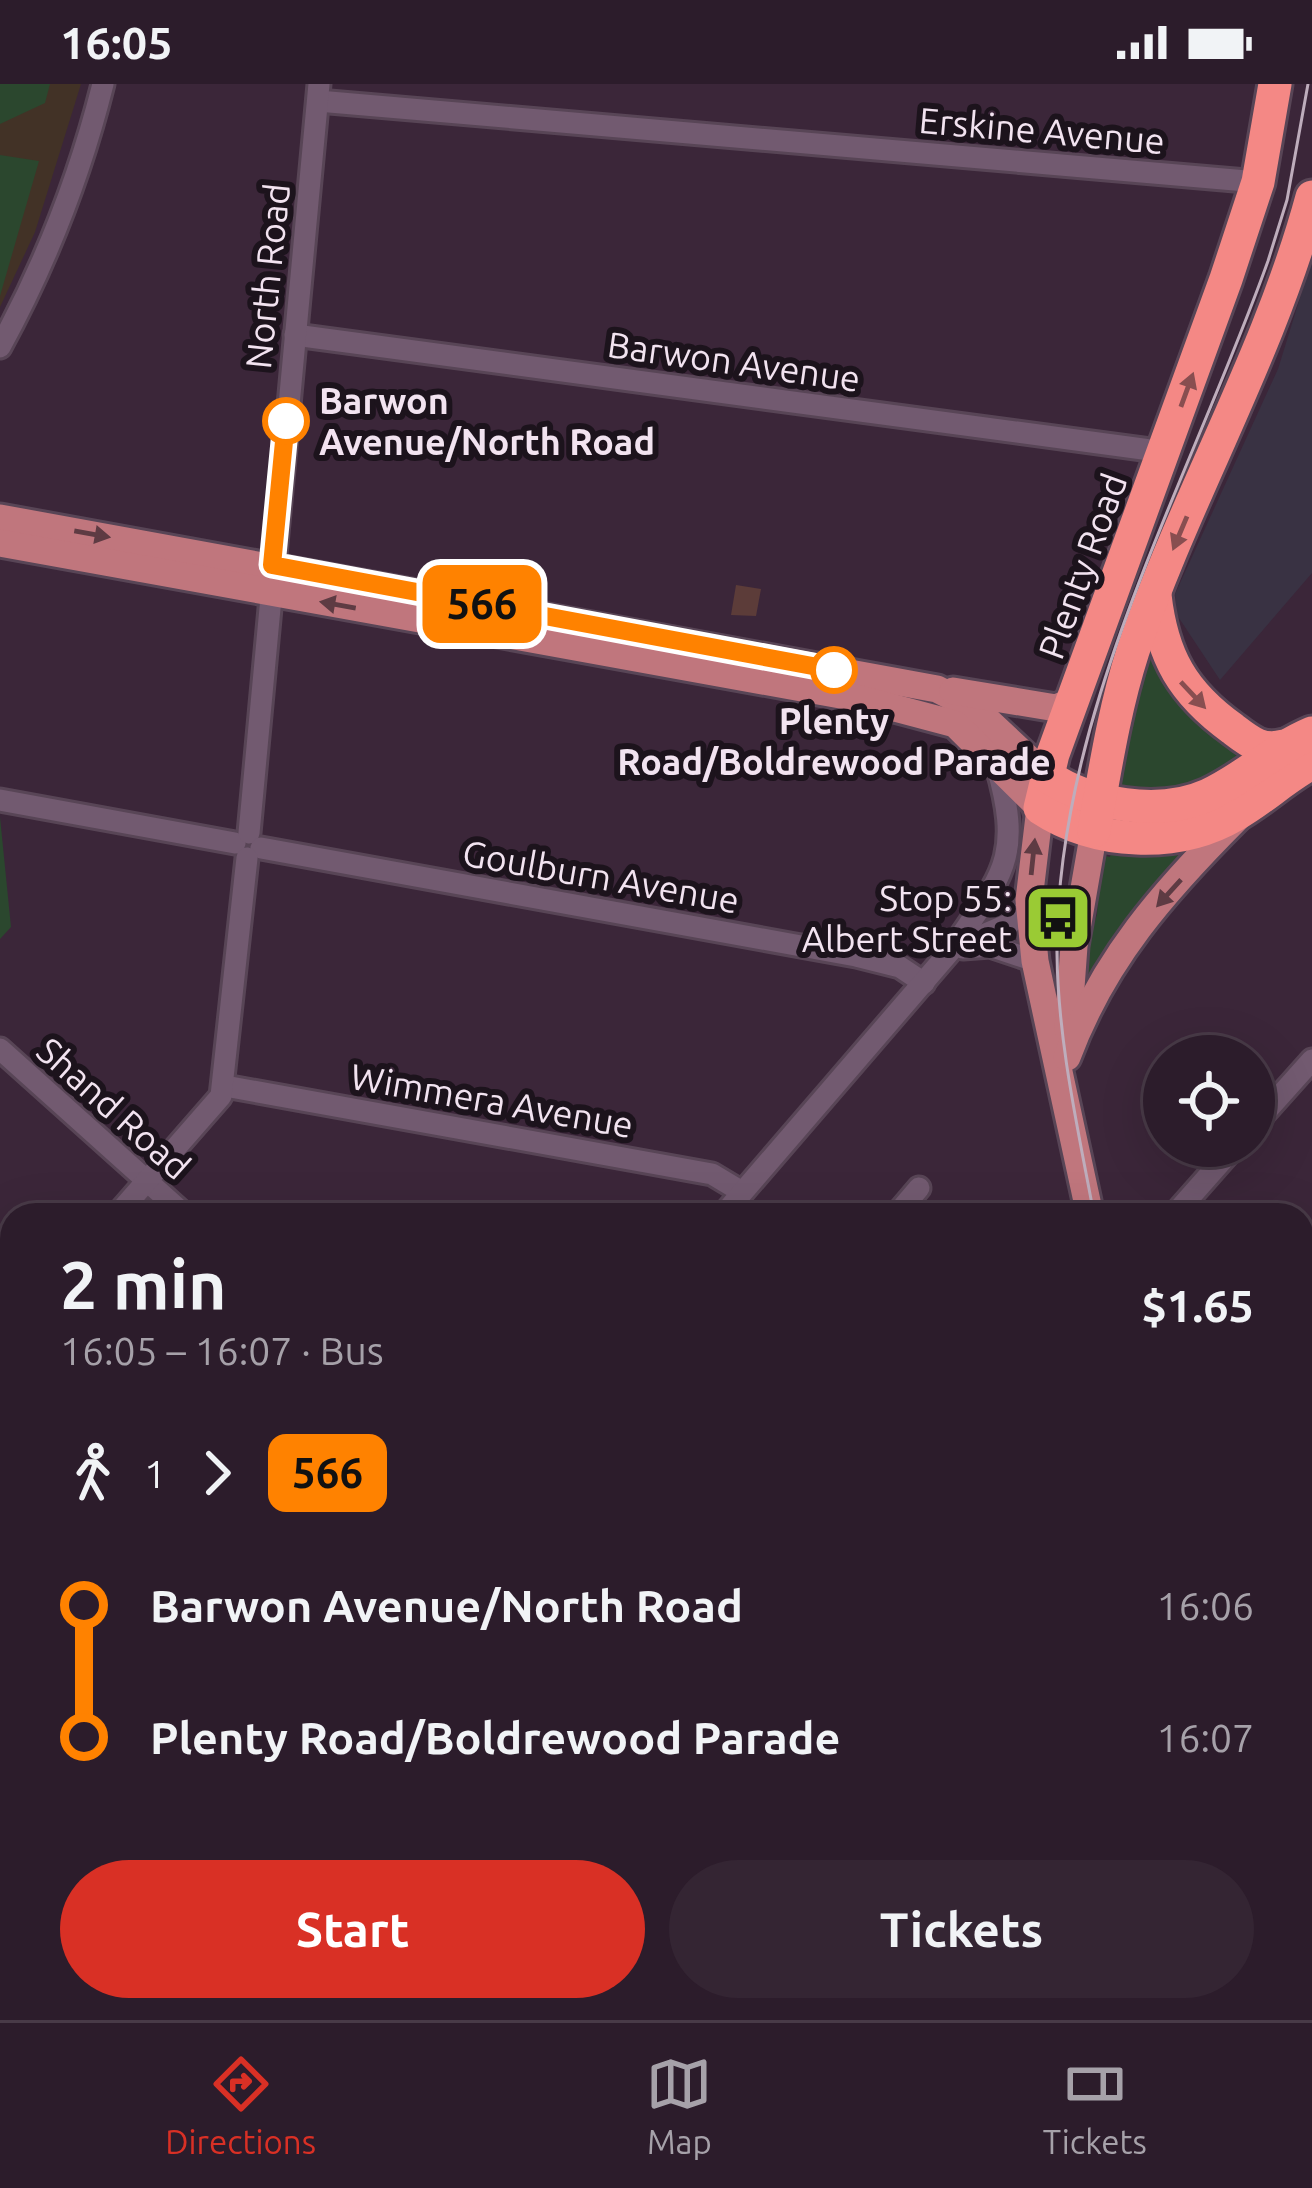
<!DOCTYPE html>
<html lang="en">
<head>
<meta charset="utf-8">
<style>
  :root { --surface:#2c1c2b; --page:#342533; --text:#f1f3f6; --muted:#a6a1a9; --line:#483a47; --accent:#d93025 }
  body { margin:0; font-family:Ubuntu,sans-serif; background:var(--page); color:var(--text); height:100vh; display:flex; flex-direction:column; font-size:45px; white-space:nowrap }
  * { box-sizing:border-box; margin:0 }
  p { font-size:39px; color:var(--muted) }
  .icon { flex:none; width:66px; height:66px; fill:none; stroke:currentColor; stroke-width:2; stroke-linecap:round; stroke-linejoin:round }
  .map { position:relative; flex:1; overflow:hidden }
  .details { position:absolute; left:0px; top:1119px; width:1314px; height:819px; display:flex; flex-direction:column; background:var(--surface); border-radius:36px 36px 0 0; box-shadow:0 12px 48px #0002,0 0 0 3px var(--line) }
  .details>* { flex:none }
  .badge { padding:0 24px; border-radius:18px; font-size:42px; line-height:78px }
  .buttons { position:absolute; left:1143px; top:951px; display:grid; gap:24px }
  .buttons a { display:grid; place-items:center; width:132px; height:132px; border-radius:50%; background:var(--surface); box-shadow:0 12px 48px #0002,0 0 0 3px var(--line); font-size:60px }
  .map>.badge { position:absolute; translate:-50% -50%; box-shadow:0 0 0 6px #fff }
  .legs { display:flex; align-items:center; gap:18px; height:132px; padding:0 60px; font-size:39px }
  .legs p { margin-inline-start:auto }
  .head { display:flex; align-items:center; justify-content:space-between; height:204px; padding:0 60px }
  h1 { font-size:66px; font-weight:700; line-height:90px }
  .cta { display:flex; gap:24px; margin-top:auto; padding:24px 60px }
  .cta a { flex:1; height:138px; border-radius:72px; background:var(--accent); color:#fff; font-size:48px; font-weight:700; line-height:138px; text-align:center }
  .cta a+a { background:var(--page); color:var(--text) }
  ul { padding:0 60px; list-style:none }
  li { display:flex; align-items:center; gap:42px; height:132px; font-size:45px }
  li i { display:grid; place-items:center; width:18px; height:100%; margin:0 15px; background:currentColor }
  li i::after { content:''; width:30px; height:30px; margin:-15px; border:9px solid; border-radius:50%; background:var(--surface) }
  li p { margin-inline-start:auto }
  li:first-child i { background:linear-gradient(#0000 50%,currentColor 0) }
  li:last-child i { background:linear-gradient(currentColor 50%,#0000 0) }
  .status { display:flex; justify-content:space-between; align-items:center; height:84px; padding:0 60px; background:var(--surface); direction:ltr }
  .status svg { height:33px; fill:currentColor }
  .menu { display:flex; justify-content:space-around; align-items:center; height:168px; border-top:3px solid var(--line); background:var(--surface); font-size:33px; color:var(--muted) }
  .menu a { display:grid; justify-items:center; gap:6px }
  .menu .current { color:var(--accent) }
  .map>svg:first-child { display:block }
  .commercial { fill:#393243 }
  .education { fill:#423226 }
  .green { fill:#2b472e }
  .building { fill:#5c3c39 }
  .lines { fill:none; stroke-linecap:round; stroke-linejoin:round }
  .minor-casing { stroke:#584556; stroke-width:27 }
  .major-casing { stroke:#584556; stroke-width:33 }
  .highway-casing { stroke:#584556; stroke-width:39 }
  .minor { stroke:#725a70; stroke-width:21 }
  .major { stroke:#c0767d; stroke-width:27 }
  .highway { stroke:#f48885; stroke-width:33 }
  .tram { stroke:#beadbc; stroke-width:3 }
  .oneway { fill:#884e50 }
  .oneway2 { fill:#5e3b43 }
  .line-1-casing { stroke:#fff; stroke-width:27 }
  .line-1 { stroke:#ff8200; stroke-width:18 }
  .stop-1-dot { fill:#fff; stroke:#ff8200; stroke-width:6 }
  .labels { text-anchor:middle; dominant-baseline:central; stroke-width:12; stroke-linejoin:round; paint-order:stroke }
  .street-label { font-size:36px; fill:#f2e3f0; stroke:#1c131c }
  .stop-label { font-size:36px; font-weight:bold; fill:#f2e3f0; stroke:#1c131c; text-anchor:start }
  .poi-label { font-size:36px; fill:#f2e3f0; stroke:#1c131c; text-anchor:end }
</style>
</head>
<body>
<div class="status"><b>16:05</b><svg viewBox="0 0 49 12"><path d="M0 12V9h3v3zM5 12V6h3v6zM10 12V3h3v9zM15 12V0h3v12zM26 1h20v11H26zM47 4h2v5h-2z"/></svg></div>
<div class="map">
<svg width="1312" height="1936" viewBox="0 0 1312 1936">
  <rect width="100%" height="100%" fill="#3b2639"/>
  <path class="commercial" d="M 1312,175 L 1312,489 L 1220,596 L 1177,531 L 1175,510 L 1278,285 Z"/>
  <path class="education" d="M 0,0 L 81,0 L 35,148 L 0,223 Z"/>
  <g class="green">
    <path d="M 0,0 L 50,0 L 45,19 L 0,40 Z"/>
    <path d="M 0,71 L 39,77 L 0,212 Z"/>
    <path d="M 1157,561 C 1172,625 1200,638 1252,673 C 1207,699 1169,714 1117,704 L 1133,615 Z"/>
    <path d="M 0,733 L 11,843 L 0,855 Z"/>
    <path d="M 1194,763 L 1084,908 L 1082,883 L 1097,830 L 1101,771 L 1110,773 L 1112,765 Z"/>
  </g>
  <path class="building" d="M 736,501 L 761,505 L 756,532 L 731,531 Z"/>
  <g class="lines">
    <defs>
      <g id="minor">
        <path d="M 318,17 L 1258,98"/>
        <path d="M 295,251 L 1165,368"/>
        <path d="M 0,263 C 46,179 80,92 103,0"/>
        <path d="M 0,716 L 235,759"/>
        <path d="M 249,749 L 319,0"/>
        <path d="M 261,764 L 856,872 L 900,883 L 924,899"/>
        <path d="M 954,862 C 1002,791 1023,774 997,683"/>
        <path d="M 963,864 L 990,862 L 1035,877"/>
        <path d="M 0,965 L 185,1131"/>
        <path d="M 225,1002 L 712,1090 L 742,1108"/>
        <path d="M 1254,1041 L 1312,976"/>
        <path d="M 117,1131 L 221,1012 L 247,774"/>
        <path d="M 723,1131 L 953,864 L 1009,840 L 1029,823"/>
        <path d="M 896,1131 L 919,1104"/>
        <path d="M 1174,1131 L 1235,1062"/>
        <path d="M 0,1259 L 12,1246"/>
        <path d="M 0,1285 L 12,1296"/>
        <path d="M 1302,1374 L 1312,1362"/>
        <path d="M 0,1612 L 12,1615"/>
        <path d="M 1302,1802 L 1312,1791"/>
        <path d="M 1302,1828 L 1312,1836"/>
        <path d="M 0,1904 L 12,1902"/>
        <path d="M 682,1926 L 684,1936"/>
        <path d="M 939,1926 L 941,1936"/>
        <path d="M 1071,1926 L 1072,1936"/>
        <path d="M 28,1936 L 36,1926"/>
        <path d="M 364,1936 L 372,1926"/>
      </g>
      <g id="major">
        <path d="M 0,434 L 937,605 L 974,624 L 1047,692"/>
        <path d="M 0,459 L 857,614 L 955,640 L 1040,724 L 1029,816 L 1035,877 L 1090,1131"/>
        <path d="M 953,607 L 1056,624 L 1073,617"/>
        <path d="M 1068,945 L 1074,862 L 1094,747"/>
        <path d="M 1067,973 C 1103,876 1164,807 1237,734"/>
        <path d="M 1193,1926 L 1194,1936"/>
      </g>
      <g id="highway">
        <path d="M 1275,0 L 1258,98 L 1226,195 L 1053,670 L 1040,724 C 1096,761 1177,765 1235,731 C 1262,716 1284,694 1312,679"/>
        <path d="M 1155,511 C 1162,573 1183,609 1233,645 C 1250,658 1262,668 1284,662"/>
        <path d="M 1047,692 C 1090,721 1159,733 1208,711 C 1245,694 1274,665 1312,649"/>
        <path d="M 1094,747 C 1105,686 1114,626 1133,567 C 1185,413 1269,272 1312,113"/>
      </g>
    </defs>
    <use href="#minor" class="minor-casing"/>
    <use href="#major" class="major-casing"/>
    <use href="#highway" class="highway-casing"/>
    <use href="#minor" class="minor"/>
    <use href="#major" class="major"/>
    <use href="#highway" class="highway"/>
    <g class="tram">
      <path d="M 1094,1131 C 1078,1045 1058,958 1057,870 C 1055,631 1189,398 1268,177 L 1287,116 L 1308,0"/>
      <path d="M 1189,1926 L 1190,1936"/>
    </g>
  </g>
  <defs><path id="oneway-solid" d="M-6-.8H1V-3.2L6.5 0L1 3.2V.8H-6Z" transform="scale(3)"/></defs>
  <g class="oneway">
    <use href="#oneway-solid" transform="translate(1187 306) rotate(-70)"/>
    <use href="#oneway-solid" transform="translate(1180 449) rotate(113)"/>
    <use href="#oneway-solid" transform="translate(1193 611) rotate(47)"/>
  </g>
  <g class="oneway2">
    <use href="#oneway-solid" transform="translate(92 450) rotate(10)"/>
    <use href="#oneway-solid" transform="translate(338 521) rotate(-170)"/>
    <use href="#oneway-solid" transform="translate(1033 773) rotate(-84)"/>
    <use href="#oneway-solid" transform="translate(1169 809) rotate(132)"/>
  </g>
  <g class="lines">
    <defs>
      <path id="line-1" d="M 286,337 L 272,481 L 834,586"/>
    </defs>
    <use href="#line-1" class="line-1-casing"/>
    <use href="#line-1" class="line-1"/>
  </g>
  <defs>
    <symbol id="bus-square" viewBox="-11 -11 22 22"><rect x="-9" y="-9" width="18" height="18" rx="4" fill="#9acb34" stroke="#1c131c"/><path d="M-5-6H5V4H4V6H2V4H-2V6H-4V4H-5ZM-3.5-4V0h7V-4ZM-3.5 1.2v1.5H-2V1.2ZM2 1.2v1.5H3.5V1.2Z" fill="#111"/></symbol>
  </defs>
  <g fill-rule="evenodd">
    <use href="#bus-square" x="1020" y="796" width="76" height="76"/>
  </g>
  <g class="stop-1-dot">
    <circle cx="286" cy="337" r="21"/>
    <circle cx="834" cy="586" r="21"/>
  </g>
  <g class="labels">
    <g class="street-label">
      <text transform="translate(1042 46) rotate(5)">Erskine Avenue</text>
      <text transform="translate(267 192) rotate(-84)">North Road</text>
      <text transform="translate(734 277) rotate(8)">Barwon Avenue</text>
      <text transform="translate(1082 482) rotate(-70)">Plenty Road</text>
      <text transform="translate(601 792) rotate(10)">Goulburn Avenue</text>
      <text transform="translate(492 1016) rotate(10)">Wimmera Avenue</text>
      <text transform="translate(114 1024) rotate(42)">Shand Road</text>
    </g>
    <g class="stop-label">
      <text x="319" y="316">Barwon<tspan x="319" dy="41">Avenue/North Road</tspan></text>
      <text x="834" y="636" text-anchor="middle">Plenty<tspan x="834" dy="41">Road/Boldrewood Parade</tspan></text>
    </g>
    <g class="poi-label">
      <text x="1012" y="813">Stop 55:<tspan x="1012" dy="41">Albert Street</tspan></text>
    </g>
  </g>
</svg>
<div class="buttons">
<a><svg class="icon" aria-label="locate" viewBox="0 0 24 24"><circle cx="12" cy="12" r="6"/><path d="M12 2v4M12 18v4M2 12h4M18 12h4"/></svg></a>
</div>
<b class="badge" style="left:482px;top:520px;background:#ff8200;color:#111">566</b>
<section class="details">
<div class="head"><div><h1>2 min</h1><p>16:05 – 16:07 · Bus</p></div><b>$1.65</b></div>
<div class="legs"><svg class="icon" aria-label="walk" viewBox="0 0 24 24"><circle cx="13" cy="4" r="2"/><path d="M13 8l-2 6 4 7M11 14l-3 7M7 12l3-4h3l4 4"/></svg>1<svg class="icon" aria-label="forward" viewBox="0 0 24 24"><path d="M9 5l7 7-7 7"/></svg><b class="badge" style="background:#ff8200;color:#111">566</b></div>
<ul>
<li><i style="color:#ff8200"></i><b>Barwon Avenue/North Road</b><p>16:06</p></li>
<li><i style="color:#ff8200"></i><b>Plenty Road/Boldrewood Parade</b><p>16:07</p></li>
</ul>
<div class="cta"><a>Start</a><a>Tickets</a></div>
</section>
</div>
<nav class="menu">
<a class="current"><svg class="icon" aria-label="directions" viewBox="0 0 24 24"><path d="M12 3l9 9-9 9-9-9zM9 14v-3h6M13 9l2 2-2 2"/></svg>Directions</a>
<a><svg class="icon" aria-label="map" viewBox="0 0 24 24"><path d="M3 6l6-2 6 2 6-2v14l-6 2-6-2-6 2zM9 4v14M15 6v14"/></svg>Map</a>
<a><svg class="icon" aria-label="tickets" viewBox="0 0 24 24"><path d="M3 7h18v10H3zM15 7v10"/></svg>Tickets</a>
</nav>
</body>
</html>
